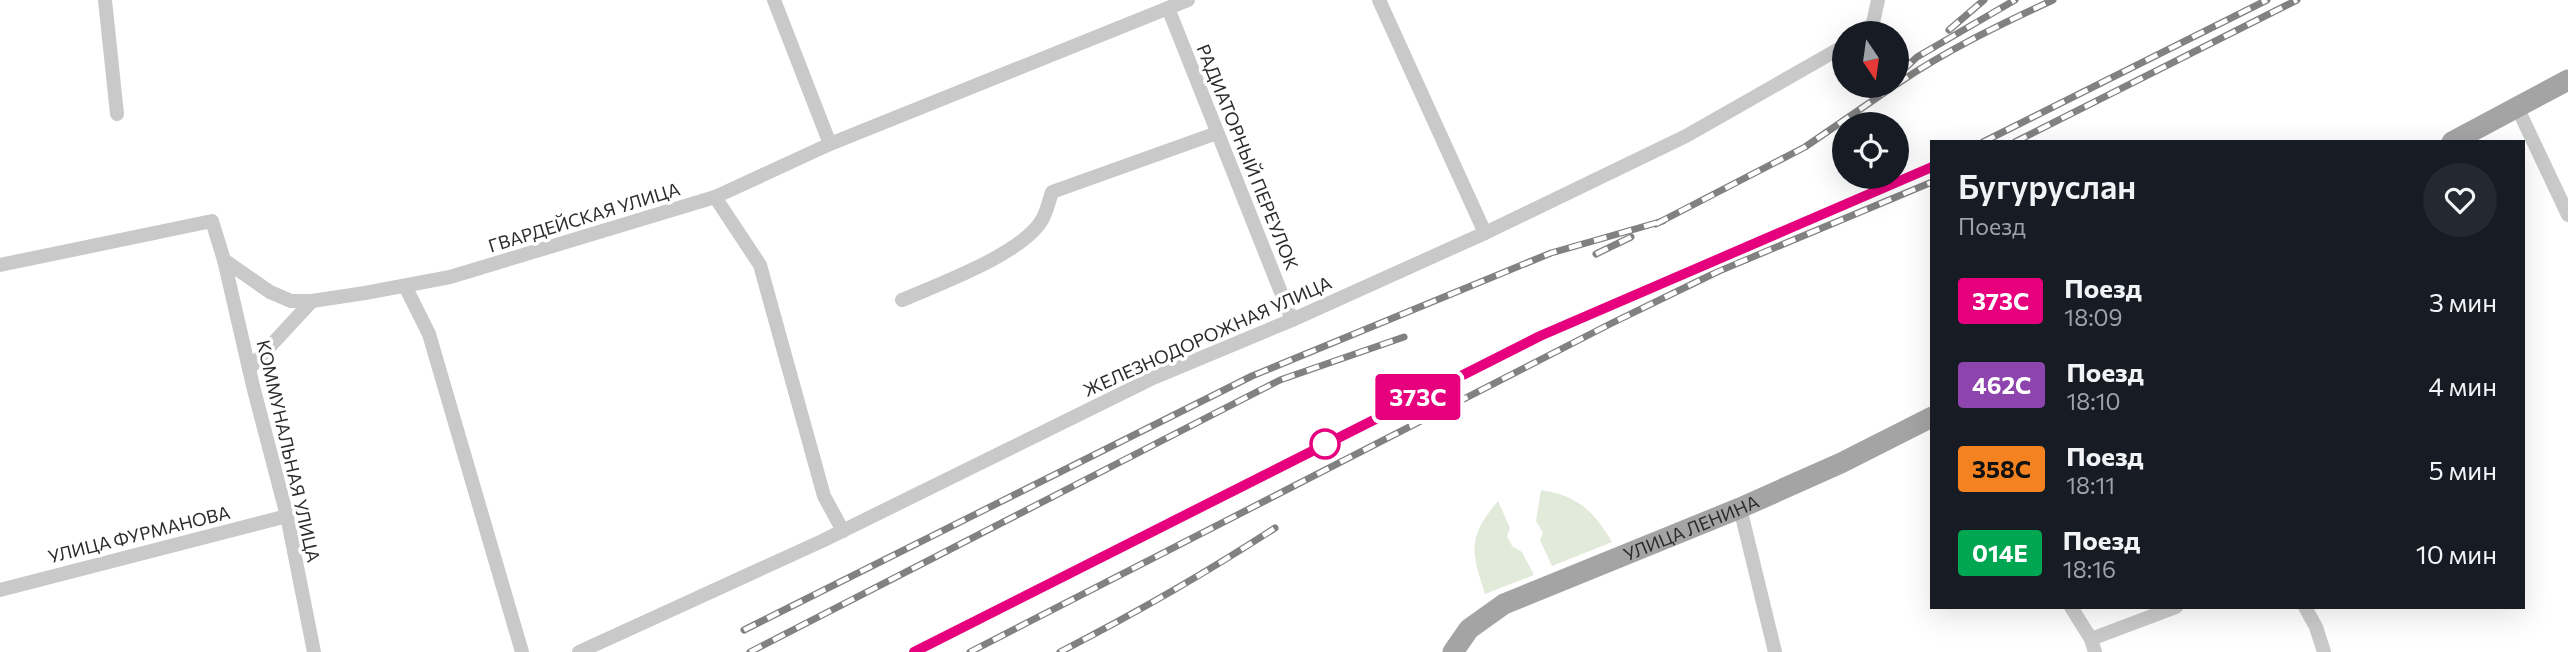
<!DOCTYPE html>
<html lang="ru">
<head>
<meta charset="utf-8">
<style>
  :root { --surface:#171b24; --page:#242831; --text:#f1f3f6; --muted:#9ea1a6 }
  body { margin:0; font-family:Commissioner,sans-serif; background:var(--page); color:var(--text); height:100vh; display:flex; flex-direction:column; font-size:26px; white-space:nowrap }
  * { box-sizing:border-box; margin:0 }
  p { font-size:23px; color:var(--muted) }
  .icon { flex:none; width:38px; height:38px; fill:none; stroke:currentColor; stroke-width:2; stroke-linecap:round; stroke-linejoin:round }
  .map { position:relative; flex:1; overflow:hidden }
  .details { position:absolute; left:1930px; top:140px; width:595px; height:469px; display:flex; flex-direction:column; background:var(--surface); border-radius:0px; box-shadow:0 7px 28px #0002 }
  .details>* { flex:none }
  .badge { padding:0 14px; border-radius:5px; font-size:24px; line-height:46px }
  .needle { width:46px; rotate:167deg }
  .controls { position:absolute; left:1832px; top:21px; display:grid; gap:14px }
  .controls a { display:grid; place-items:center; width:77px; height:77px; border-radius:50%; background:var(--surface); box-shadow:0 7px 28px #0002; font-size:35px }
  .map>.badge { position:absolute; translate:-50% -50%; box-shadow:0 0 0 4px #fff }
  .round { display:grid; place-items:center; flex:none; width:74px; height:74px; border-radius:37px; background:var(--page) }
  .summary { display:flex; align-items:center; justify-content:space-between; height:119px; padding:0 28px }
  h1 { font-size:33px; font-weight:600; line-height:52px }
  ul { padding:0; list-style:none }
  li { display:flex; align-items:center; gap:21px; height:84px; padding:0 28px }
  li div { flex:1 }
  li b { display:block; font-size:26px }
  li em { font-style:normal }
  li .badge { min-width:77px; font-weight:700; text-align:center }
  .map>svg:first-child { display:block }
  .green { fill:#e2ead9 }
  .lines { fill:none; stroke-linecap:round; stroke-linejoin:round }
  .minor { stroke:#c9c9c9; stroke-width:14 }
  .primary { stroke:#a4a4a4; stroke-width:21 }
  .rail-casing { stroke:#818181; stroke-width:7 }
  .rail { stroke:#fff; stroke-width:4.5; stroke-dasharray:13; stroke-linecap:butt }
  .line-casing { stroke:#fff; stroke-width:16 }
  .line { stroke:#e6007e; stroke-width:10 }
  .stop-dot { fill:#fff; stroke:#e6007e; stroke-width:3.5 }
  .labels { text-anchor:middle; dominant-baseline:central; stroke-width:7; stroke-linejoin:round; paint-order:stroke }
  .street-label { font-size:18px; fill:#2c2c2c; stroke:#fff }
</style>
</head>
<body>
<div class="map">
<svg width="2568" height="652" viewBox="0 0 2568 652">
  <rect width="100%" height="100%" fill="#fff"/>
  <g class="green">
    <path d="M 1541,490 C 1578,496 1593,510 1612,542 L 1552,566 L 1540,540 L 1543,533 L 1536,521 Z"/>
    <path d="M 1498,501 L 1510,528 L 1507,536 L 1512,546 L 1522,552 L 1534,575 L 1485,594 C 1471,550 1467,538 1498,501 Z"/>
  </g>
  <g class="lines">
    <g class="minor">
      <path d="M 105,0 L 117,114"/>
      <path d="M 774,0 L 830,144"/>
      <path d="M 1379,0 L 1485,233"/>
      <path d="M 1168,8 L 1292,320"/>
      <path d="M 1863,33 L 1873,23 L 1878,0"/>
      <path d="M 2517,107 L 2568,215"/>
      <path d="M 715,197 L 760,265 L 824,496 L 843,531"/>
      <path d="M 224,260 L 270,292 L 291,301 L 312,301 L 365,293 L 450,277 L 715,197 L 830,144 L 1188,0"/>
      <path d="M 0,265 L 212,221 L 224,260 L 253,386 L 287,516 L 314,652"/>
      <path d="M 405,286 L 429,334 L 522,652"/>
      <path d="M 902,300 C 939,284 1025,253 1043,218 C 1047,210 1049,201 1052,192 L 1217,133"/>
      <path d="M 249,369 L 312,301"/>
      <path d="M 1740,508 L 1775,652"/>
      <path d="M 0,590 L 287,516"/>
      <path d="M 2071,607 L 2091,639 L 2095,652"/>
      <path d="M 2305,607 L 2316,627 L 2324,652"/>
      <path d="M 2091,639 L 2176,607"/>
      <path d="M 579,652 L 822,541 L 1153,378 L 1292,320 L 1485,233 L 1686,136 L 1844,46"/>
    </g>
    <g class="primary">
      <path d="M 2452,142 L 2568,80"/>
      <path id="s1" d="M 1453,652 L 1469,629 L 1504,604 L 1740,508 L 1841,463 L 1932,417"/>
    </g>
    <defs>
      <g id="rail">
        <path d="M 1949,30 L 1984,0"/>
        <path d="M 1902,71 L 1917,57 L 2015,0"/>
        <path d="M 1897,84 C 1947,50 1999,25 2053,0"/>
        <path d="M 1983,142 L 2267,0"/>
        <path d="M 2015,142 L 2297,0"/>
        <path d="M 1656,224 L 1805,147 L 1894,86"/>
        <path d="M 1596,254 L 1631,237"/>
        <path d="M 744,630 L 1252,376 L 1551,253 L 1663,221"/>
        <path d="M 750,652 L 1280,380 L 1404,337"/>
        <path d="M 914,652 L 1540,336 L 1932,167"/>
        <path d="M 970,652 L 1612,323 L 1719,271 L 1932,182"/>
        <path d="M 1060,652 C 1134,614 1206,573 1275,528"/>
      </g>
    </defs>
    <use href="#rail" class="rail-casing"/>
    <use href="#rail" class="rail"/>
  </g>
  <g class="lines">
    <defs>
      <path id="line" d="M 914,652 L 1540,336 L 1932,167"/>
    </defs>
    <use href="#line" class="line-casing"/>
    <use href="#line" class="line"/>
  </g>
  <circle class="stop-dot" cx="1325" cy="444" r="14"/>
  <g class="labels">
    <g class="street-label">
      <text transform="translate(1248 157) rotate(68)">РАДИАТОРНЫЙ ПЕРЕУЛОК</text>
      <text transform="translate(584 217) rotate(-17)">ГВАРДЕЙСКАЯ УЛИЦА</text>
      <text transform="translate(1207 336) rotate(-24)">ЖЕЛЕЗНОДОРОЖНАЯ УЛИЦА</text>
      <text transform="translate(289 451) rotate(77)">КОММУНАЛЬНАЯ УЛИЦА</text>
      <text stroke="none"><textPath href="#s1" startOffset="273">УЛИЦА ЛЕНИНА</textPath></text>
      <text transform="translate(139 534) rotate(-14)">УЛИЦА ФУРМАНОВА</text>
    </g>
  </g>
</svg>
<div class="controls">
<a><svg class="needle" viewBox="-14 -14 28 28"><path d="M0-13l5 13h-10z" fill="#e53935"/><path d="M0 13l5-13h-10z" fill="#9ea1a6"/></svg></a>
<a><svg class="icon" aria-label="locate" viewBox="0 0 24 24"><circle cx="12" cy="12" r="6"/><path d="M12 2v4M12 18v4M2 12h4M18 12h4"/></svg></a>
</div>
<b class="badge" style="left:1418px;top:397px;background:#e6007e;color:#fff">373C</b>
<section class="details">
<div class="summary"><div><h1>Бугуруслан</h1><p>Поезд</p></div><a class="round"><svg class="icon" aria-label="heart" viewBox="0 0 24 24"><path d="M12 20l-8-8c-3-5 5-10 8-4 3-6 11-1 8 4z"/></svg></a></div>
<ul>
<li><span class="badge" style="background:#e6007e;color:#fff">373C</span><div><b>Поезд</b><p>18:09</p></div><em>3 мин</em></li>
<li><span class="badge" style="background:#8e44ad;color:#fff">462С</span><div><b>Поезд</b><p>18:10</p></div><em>4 мин</em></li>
<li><span class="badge" style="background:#f58220;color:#111">358С</span><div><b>Поезд</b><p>18:11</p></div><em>5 мин</em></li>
<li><span class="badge" style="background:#00a651;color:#fff">014Е</span><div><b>Поезд</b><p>18:16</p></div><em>10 мин</em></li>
</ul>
</section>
</div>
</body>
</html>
